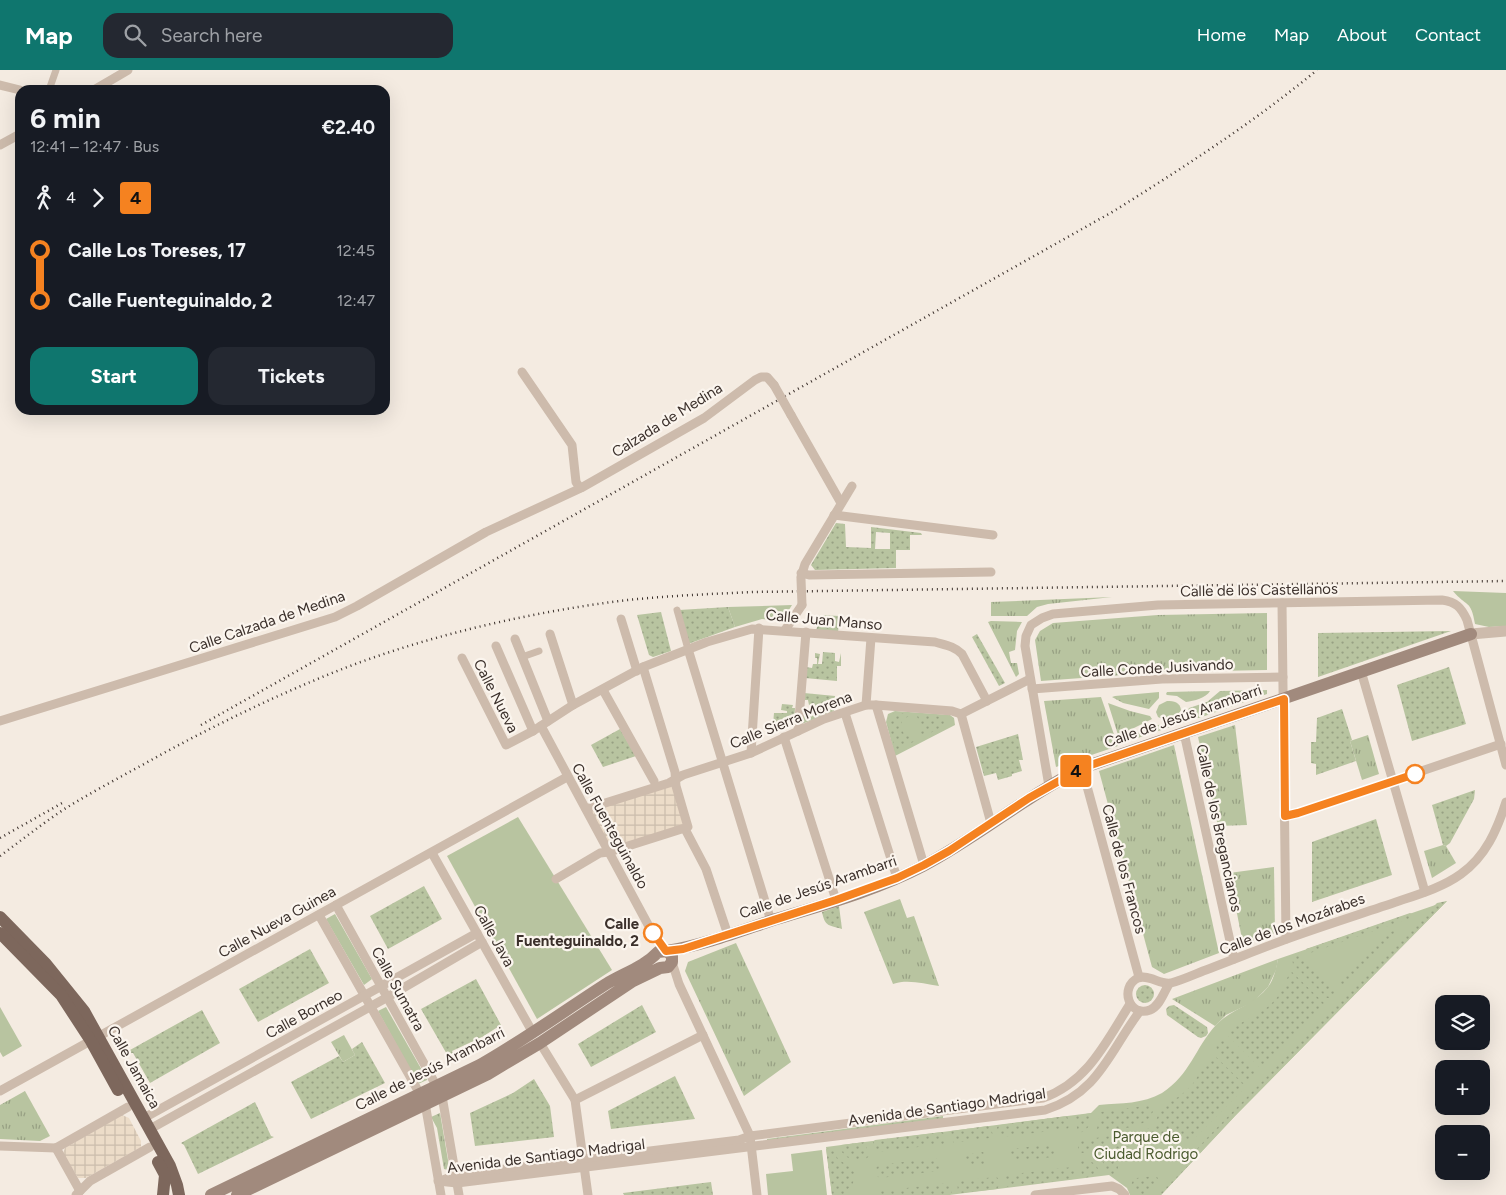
<!DOCTYPE html>
<html lang="en">
<head>
<meta charset="utf-8">
<style>
  :root { --surface:#171b24; --page:#242831; --text:#f1f3f6; --muted:#9ea1a6; --accent:#0f766e }
  body { margin:0; font-family:Figtree,sans-serif; background:var(--page); color:var(--text); height:100vh; display:flex; flex-direction:column; font-size:19px; white-space:nowrap }
  * { box-sizing:border-box; margin:0 }
  p { font-size:16px; color:var(--muted) }
  .icon { flex:none; width:28px; height:28px; fill:none; stroke:currentColor; stroke-width:2; stroke-linecap:round; stroke-linejoin:round }
  .map { position:relative; flex:1; overflow:hidden }
  .drawer { position:absolute; left:15px; top:15px; width:375px; height:330px; display:flex; flex-direction:column; background:var(--surface); border-radius:15px; box-shadow:0 5px 20px #0002 }
  .drawer>* { flex:none }
  .badge { padding:0 10px; border-radius:4px; font-size:18px; line-height:32px }
  .controls { position:absolute; left:1435px; top:925px; display:grid; gap:10px }
  .controls a { display:grid; place-items:center; width:55px; height:55px; border-radius:10px; background:var(--surface); box-shadow:0 5px 20px #0002; font-size:25px }
  .map>.badge { position:absolute; translate:-50% -50%; box-shadow:0 0 0 2px #fff }
  .legs { display:flex; align-items:center; gap:8px; height:55px; padding:0 15px; font-size:16px }
  .legs p { margin-inline-start:auto }
  .head { display:flex; align-items:center; justify-content:space-between; height:85px; padding:0 15px }
  h1 { font-size:28px; font-weight:700; line-height:38px }
  .button { display:flex; gap:10px; margin-top:auto; padding:10px 15px }
  .button a { flex:1; height:58px; border-radius:15px; background:var(--accent); color:#fff; font-size:20px; font-weight:700; line-height:58px; text-align:center }
  .button a+a { background:var(--page); color:var(--text) }
  ul { padding:0 15px; list-style:none }
  li { display:flex; align-items:center; gap:18px; height:50px; font-size:19px }
  li i { display:grid; place-items:center; width:8px; height:100%; margin:0 6px; background:currentColor }
  li i::after { content:''; width:12px; height:12px; margin:-6px; border:4px solid; border-radius:50%; background:var(--surface) }
  li p { margin-inline-start:auto }
  li:first-child i { background:linear-gradient(#0000 50%,currentColor 0) }
  li:last-child i { background:linear-gradient(currentColor 50%,#0000 0) }
  header { display:flex; align-items:center; gap:30px; box-sizing:border-box; height:70px; padding:0 25px; background:var(--accent); color:#fff }
  header strong { font-size:24px }
  nav { display:flex; gap:28px; margin-inline-start:auto; font-size:18px }
  .search { width:350px; height:45px; background:var(--page); display:flex; align-items:center; gap:12px; box-sizing:border-box; padding:0 18px; border-radius:15px; color:var(--muted); font-size:19px }
  .map>svg:first-child { display:block }
  .grass { fill:url(#grass-tufts) }
  .park { fill:#b8c4a0 }
  .garden { fill:url(#garden-dots); fill-rule:evenodd }
  .plaza { fill:url(#plaza-grid) }
  .lines { fill:none; stroke-linecap:round; stroke-linejoin:round }
  .pedestrian { stroke:#cdbbac; stroke-width:7 }
  .minor { stroke:#cdbbac; stroke-width:9 }
  .tertiary { stroke:#cdbbac; stroke-width:11 }
  .secondary { stroke:#a18a7d; stroke-width:12 }
  .primary { stroke:#7d675c; stroke-width:12 }
  .rail { stroke:#3b302b; stroke-width:2.5; stroke-dasharray:1 4; stroke-linecap:butt }
  .minor-bridge { stroke:#cdbbac; stroke-width:9 }
  .line-1-casing { stroke:#fff; stroke-width:11 }
  .line-1 { stroke:#f58220; stroke-width:8 }
  .stop-1-dot { fill:#fff; stroke:#f58220; stroke-width:2.5 }
  .labels { text-anchor:middle; dominant-baseline:central; stroke-width:4.5; stroke-linejoin:round; paint-order:stroke }
  .street-label { font-size:15px; fill:#3b302b; stroke:#fbf5ee }
  .stop-label { font-size:15px; font-weight:bold; fill:#3b302b; stroke:#fbf5ee; text-anchor:end }
  .park-label { font-size:15px; fill:#4a5a2e; stroke:#fbf5ee }
</style>
</head>
<body>
<header>
<strong>Map</strong>
<div class="search"><svg class="icon" aria-label="search" viewBox="0 0 24 24"><circle cx="10" cy="10" r="6"/><path d="M15 15l6 6"/></svg>Search here</div>
<nav><a>Home</a><a>Map</a><a>About</a><a>Contact</a></nav>
</header>
<div class="map">
<svg width="1506" height="1125" viewBox="0 0 1506 1125">
  <defs>
    <pattern id="grass-tufts" width="24" height="20" patternUnits="userSpaceOnUse" patternTransform="scale(1.25)"><rect width="24" height="20" fill="#b8c4a0"/><path d="M3 7l-1-3M5 7V3M7 7l1-3M15 17l-1-3M17 17v-4M19 17l1-3" fill="none" stroke="#97a083"/></pattern>
    <pattern id="garden-dots" width="8" height="8" patternUnits="userSpaceOnUse" patternTransform="scale(1.25)"><rect width="8" height="8" fill="#b8c4a0"/><path d="M2 2h.1M6 6h.1" fill="none" stroke="#97a083" stroke-width="1.8" stroke-linecap="round"/></pattern>
    <pattern id="plaza-grid" width="8" height="8" patternUnits="userSpaceOnUse" patternTransform="scale(1.25)"><rect width="8" height="8" fill="#ecdcc8"/><path d="M0 4h8M4 0v8" fill="none" stroke="#cbbdac"/></pattern>
  </defs>
  <rect width="100%" height="100%" fill="#f4ebe1"/>
  <g class="grass">
    <path d="M 1112,527 L 1048,534 L 1037,537 L 1027,546 L 991,546 L 991,532 Z"/>
    <path d="M 1267,543 L 1267,600 L 1163,602 L 1041,611 L 1035,570 L 1040,561 L 1053,553 L 1158,545 Z"/>
    <path d="M 991,551 L 1022,552 L 1017,561 L 1015,580 L 1009,582 L 1011,593 L 1017,593 L 1019,604 L 1016,607 L 988,552 Z"/>
    <path d="M 1267,620 L 1267,624 L 1199,648 L 1196,648 L 1188,640 L 1189,638 L 1207,632 L 1220,621 Z"/>
    <path d="M 1210,621 C 1206,628 1194,631 1186,632 L 1177,626 L 1167,625 L 1166,624 L 1167,622 Z"/>
    <path d="M 1159,622 L 1159,628 L 1149,639 L 1123,633 L 1112,627 L 1115,626 Z"/>
    <path d="M 1101,627 L 1118,676 L 1056,697 L 1044,631 Z"/>
    <path d="M 1108,633 L 1130,641 L 1150,646 L 1152,649 L 1126,662 L 1119,668 Z"/>
    <path d="M 1185,647 L 1189,650 L 1188,651 L 1126,672 L 1130,667 L 1149,657 L 1157,655 L 1174,654 Z"/>
    <path d="M 1235,655 L 1247,755 L 1218,756 L 1198,667 Z"/>
    <path d="M 1368,665 L 1379,704 L 1362,710 L 1350,671 Z"/>
    <path d="M 1174,675 L 1219,883 L 1164,904 L 1152,897 L 1099,701 Z"/>
    <path d="M 1443,775 L 1446,776 L 1456,793 L 1432,808 L 1424,781 Z"/>
    <path d="M 1274,797 L 1275,863 L 1243,874 L 1229,803 Z"/>
    <path d="M 900,829 L 907,848 L 914,846 L 939,916 C 924,914 908,909 893,914 L 864,842 Z"/>
    <path d="M 736,873 L 791,992 L 744,1026 L 685,901 L 688,892 Z"/>
    <path d="M 1278,889 L 1276,900 L 1268,917 L 1253,932 L 1226,945 L 1215,956 L 1172,929 Z"/>
    <path d="M 344,965 L 355,985 L 343,992 L 331,972 Z"/>
    <path d="M 25,1021 L 50,1066 L 40,1071 L 0,1069 L 0,1035 Z"/>
    <path d="M 440,1043 L 449,1096 L 448,1100 L 444,1099 L 437,1058 L 431,1047 Z"/>
  </g>
  <g class="park">
    <path d="M 1453,521 L 1506,523 L 1506,556 L 1489,557 L 1475,554 C 1471,529 1466,537 1453,521 Z"/>
    <path d="M 792,535 L 782,551 L 762,549 L 735,557 L 728,537 Z"/>
    <path d="M 1167,631 C 1174,631 1180,632 1181,640 C 1176,649 1167,652 1158,647 L 1156,642 L 1159,635 Z"/>
    <path d="M 895,641 L 950,645 L 954,648 L 955,655 L 895,686 L 886,652 L 888,644 Z"/>
    <path d="M 518,747 L 612,900 L 537,949 L 447,786 Z"/>
    <path d="M 1447,831 L 1235,1046 L 1161,1125 L 1130,1125 L 1127,1118 L 1109,1105 L 949,1125 L 832,1125 L 826,1077 L 1091,1043 L 1099,1035 C 1121,1033 1143,1034 1162,1023 C 1190,1005 1195,978 1216,955 C 1231,939 1254,935 1268,917 C 1274,909 1276,899 1278,889 Z"/>
    <path d="M 335,844 L 372,909 L 364,915 L 326,849 Z"/>
    <path d="M 0,937 L 22,976 L 3,987 L 0,982 Z"/>
    <path d="M 386,937 L 427,1009 L 427,1010 L 418,1014 L 378,941 Z"/>
    <path d="M 822,1080 L 827,1125 L 768,1125 L 766,1104 L 793,1101 L 791,1084 Z"/>
  </g>
  <g class="garden">
    <path d="M 836,453 L 845,454 L 846,477 L 871,478 L 871,457 L 921,463 L 922,465 L 910,465 L 910,480 L 896,480 L 896,498 L 815,500 L 811,495 ZM 876,462 L 890,463 L 890,479 L 875,479 Z"/>
    <path d="M 728,537 L 735,557 L 688,574 L 679,540 Z"/>
    <path d="M 661,542 L 671,581 L 653,587 L 649,585 L 637,545 Z"/>
    <path d="M 817,545 L 840,546 L 838,562 L 816,560 L 821,548 Z"/>
    <path d="M 1451,561 L 1318,607 L 1318,563 Z"/>
    <path d="M 977,564 L 1005,613 L 999,616 L 972,567 Z"/>
    <path d="M 823,582 L 835,583 L 835,591 L 839,592 L 841,583 L 841,596 L 837,596 L 837,611 L 805,608 L 806,597 L 812,598 L 813,594 L 817,594 L 817,588 L 815,588 L 815,583 L 820,584 L 818,594 L 822,594 Z"/>
    <path d="M 1449,597 L 1466,654 L 1412,671 L 1397,615 Z"/>
    <path d="M 804,623 L 835,626 L 834,641 L 802,654 L 802,645 L 811,646 L 812,636 L 809,635 L 808,630 L 804,630 Z"/>
    <path d="M 782,634 L 793,635 L 792,638 L 795,638 L 794,656 L 773,654 L 774,643 L 787,643 L 787,641 L 781,640 Z"/>
    <path d="M 1342,639 L 1352,670 L 1350,671 L 1356,691 L 1316,705 L 1316,694 L 1311,693 L 1311,672 L 1316,672 L 1317,648 Z"/>
    <path d="M 895,643 L 909,644 L 909,646 L 902,650 L 901,659 L 905,665 L 913,667 L 915,671 L 896,681 L 887,652 L 890,645 Z"/>
    <path d="M 916,644 L 943,647 L 947,652 L 945,655 L 921,668 L 919,663 C 926,655 918,651 916,644 Z"/>
    <path d="M 620,659 L 636,686 L 603,697 L 591,675 Z"/>
    <path d="M 1018,664 L 1023,690 L 1019,690 L 1022,701 L 1012,704 L 1012,706 L 998,710 L 996,703 L 984,706 L 976,677 Z"/>
    <path d="M 1475,720 L 1474,729 L 1450,773 L 1446,776 L 1443,775 L 1432,735 Z"/>
    <path d="M 1376,749 L 1392,805 L 1312,832 L 1312,772 Z"/>
    <path d="M 424,816 L 442,849 L 388,879 L 370,846 Z"/>
    <path d="M 1447,831 L 1235,1046 L 1161,1125 L 1155,1125 L 1207,1068 L 1426,844 L 1437,833 Z"/>
    <path d="M 839,836 L 842,859 C 829,855 825,857 822,842 Z"/>
    <path d="M 1410,843 L 1412,844 L 1411,848 L 1310,883 L 1306,881 L 1306,879 Z"/>
    <path d="M 1399,859 L 1399,861 L 1344,917 L 1340,916 L 1340,912 L 1390,862 Z"/>
    <path d="M 310,879 L 329,913 L 258,952 L 239,919 Z"/>
    <path d="M 1297,884 L 1302,885 L 1336,920 L 1336,925 L 1330,928 L 1327,928 L 1293,894 L 1292,888 Z"/>
    <path d="M 1292,902 L 1326,935 L 1264,998 L 1261,999 L 1227,965 L 1228,962 C 1246,947 1263,946 1279,925 C 1284,918 1286,906 1292,902 Z"/>
    <path d="M 476,909 L 501,955 L 482,967 L 452,981 L 453,983 L 448,986 L 421,939 Z"/>
    <circle cx="1145" cy="924" r="9"/>
    <path d="M 642,935 L 656,962 L 591,997 L 578,974 Z"/>
    <path d="M 1174,935 L 1207,957 L 1208,963 L 1206,966 L 1201,968 L 1198,967 L 1167,945 L 1166,939 L 1169,936 Z"/>
    <path d="M 202,940 L 220,973 L 150,1013 L 133,983 L 131,983 L 130,980 Z"/>
    <path d="M 1221,971 L 1226,971 L 1255,1001 L 1256,1005 L 1254,1009 L 1247,1010 L 1218,982 L 1216,976 Z"/>
    <path d="M 362,972 L 385,1013 L 311,1049 L 291,1012 L 339,986 L 343,992 L 355,985 L 352,979 Z"/>
    <path d="M 1211,986 L 1215,986 L 1244,1014 L 1243,1020 L 1195,1068 L 1146,1075 L 1141,1074 L 1139,1064 L 1154,1055 L 1162,1036 L 1180,1026 L 1192,1015 Z"/>
    <path d="M 675,1006 L 695,1049 L 611,1059 L 608,1041 Z"/>
    <path d="M 534,1009 L 550,1036 L 554,1067 L 475,1076 L 470,1043 L 513,1023 Z"/>
    <path d="M 255,1032 L 271,1066 L 274,1067 L 198,1104 L 184,1075 L 181,1073 Z"/>
    <path d="M 1151,1035 L 1154,1038 C 1149,1061 1118,1058 1099,1061 L 1097,1059 L 1100,1042 Z"/>
    <path d="M 1091,1043 L 1093,1045 C 1091,1054 1087,1062 1078,1063 L 1075,1046 Z"/>
    <path d="M 943,1046 L 943,1049 L 767,1071 L 767,1069 Z"/>
    <path d="M 1067,1046 L 1070,1056 L 1067,1059 L 1001,1067 L 998,1065 L 997,1057 L 1000,1055 Z"/>
    <path d="M 988,1056 L 991,1058 L 993,1066 L 990,1068 L 954,1073 L 952,1070 L 951,1061 Z"/>
    <path d="M 942,1062 L 945,1064 L 946,1072 L 943,1074 L 877,1082 L 874,1080 L 873,1072 L 875,1070 Z"/>
    <path d="M 1132,1063 C 1136,1066 1137,1073 1134,1076 L 1082,1083 L 1078,1080 L 1078,1072 L 1081,1070 Z"/>
    <path d="M 865,1072 L 869,1086 L 864,1091 C 853,1091 846,1089 840,1079 L 841,1075 Z"/>
    <path d="M 1051,1074 C 1054,1076 1055,1083 1053,1087 L 1015,1091 L 1011,1089 L 1010,1081 L 1012,1079 Z"/>
    <path d="M 832,1078 L 838,1089 L 851,1098 L 855,1104 L 853,1113 L 843,1125 L 832,1125 L 826,1079 Z"/>
    <path d="M 983,1082 C 986,1085 987,1092 984,1095 L 965,1096 L 965,1085 Z"/>
    <path d="M 1118,1085 L 1120,1088 L 1117,1102 L 1115,1104 L 1108,1104 L 1101,1088 Z"/>
    <path d="M 936,1088 C 940,1091 940,1098 938,1101 L 880,1108 L 877,1106 L 876,1098 L 879,1095 Z"/>
    <path d="M 1084,1089 C 1092,1091 1100,1096 1099,1105 L 1084,1108 L 1082,1107 L 1080,1091 Z"/>
    <path d="M 1072,1097 L 1075,1098 L 1076,1106 L 1073,1109 L 1007,1117 L 1005,1115 L 1004,1107 L 1006,1105 Z"/>
    <path d="M 1155,1106 L 1158,1108 L 1157,1111 L 1144,1125 L 1137,1124 L 1131,1115 L 1133,1110 L 1137,1108 Z"/>
    <path d="M 995,1107 L 998,1108 L 999,1116 L 997,1119 L 960,1123 L 958,1121 L 957,1113 L 959,1111 Z"/>
    <path d="M 711,1112 L 713,1125 L 624,1125 L 623,1123 Z"/>
    <path d="M 949,1113 L 951,1114 L 952,1122 L 950,1125 L 880,1125 L 881,1121 Z"/>
  </g>
  <g class="plaza">
    <path d="M 675,709 L 688,757 L 609,782 L 586,739 Z"/>
    <path d="M 122,1045 L 129,1048 L 141,1071 L 141,1077 L 86,1108 L 78,1108 L 63,1083 L 65,1078 Z"/>
  </g>
  <g class="lines">
    <g class="pedestrian">
      <path d="M 49,20 L 56,0"/>
      <path d="M 677,540 L 688,579"/>
      <path d="M 522,587 L 539,581"/>
    </g>
    <g class="minor">
      <path d="M 0,15 L 20,20"/>
      <path d="M 94,20 L 128,0"/>
      <path d="M 0,75 L 20,64"/>
      <path d="M 522,302 L 572,375 L 576,412 L 580,418"/>
      <path d="M 791,345 L 841,433"/>
      <path d="M 834,445 L 993,465"/>
      <path d="M 801,503 L 809,505 L 991,502"/>
      <path d="M 801,507 L 805,494 L 852,416"/>
      <path d="M 1282,533 L 1286,869"/>
      <path d="M 621,549 L 637,601"/>
      <path d="M 785,560 L 802,535"/>
      <path d="M 550,564 L 573,635"/>
      <path d="M 515,569 L 548,651"/>
      <path d="M 496,576 L 533,661"/>
      <path d="M 688,579 L 771,851"/>
      <path d="M 462,588 L 506,675 L 533,661 L 573,635 L 643,597 L 707,572 L 752,559 L 935,572 C 945,575 954,576 962,584 L 987,631"/>
      <path d="M 1361,601 L 1425,822"/>
      <path d="M 1032,619 L 1162,609 L 1283,607"/>
      <path d="M 603,620 L 654,711"/>
      <path d="M 866,635 L 871,568"/>
      <path d="M 876,635 L 924,795"/>
      <path d="M 845,643 L 897,808"/>
      <path d="M 961,644 L 991,753"/>
      <path d="M 0,651 L 335,547 L 357,536 L 486,462 L 581,418 L 704,348 L 755,310 L 761,307 L 767,307 L 774,315"/>
      <path d="M 541,656 L 652,862 L 666,881"/>
      <path d="M 798,661 L 806,562"/>
      <path d="M 1184,663 L 1234,889"/>
      <path d="M 784,667 L 836,830"/>
      <path d="M 751,683 L 759,558"/>
      <path d="M 1082,698 L 1139,907"/>
      <path d="M 1049,716 L 1025,576 L 1026,566 L 1031,555 L 1042,548 L 1053,544 L 1158,535 L 1442,530 C 1456,532 1461,537 1467,550 L 1506,695"/>
      <path d="M 586,739 L 669,713 L 683,705 L 751,683 L 824,649 L 866,635 L 876,635 L 952,641 L 961,644 L 1030,609"/>
      <path d="M 1285,746 L 1298,743 L 1501,674"/>
      <path d="M 685,759 L 706,799 L 728,865"/>
      <path d="M 432,783 L 533,963"/>
      <path d="M 556,809 L 600,783 L 609,782 L 688,757 L 676,716 L 675,702 L 643,597"/>
      <path d="M 336,835 L 442,1026 L 459,1125"/>
      <path d="M 319,845 L 425,1033 L 441,1125"/>
      <path d="M 672,892 L 679,914 L 750,1066 L 757,1125"/>
      <path d="M 1169,914 C 1164,922 1160,936 1150,940 C 1129,948 1119,917 1138,908 C 1149,904 1160,915 1171,913 C 1182,910 1193,905 1203,901 C 1230,891 1257,880 1284,870 C 1322,856 1361,844 1399,831 C 1420,824 1443,817 1461,804 C 1486,786 1497,760 1506,732"/>
      <path d="M 540,973 L 575,1030 L 588,1125"/>
      <path d="M 0,1021 L 567,707"/>
      <path d="M 575,1030 L 703,965"/>
      <path d="M 144,1048 L 477,863"/>
      <path d="M 150,1059 L 386,928 L 482,872"/>
      <path d="M 0,1076 L 56,1078"/>
      <path d="M 56,1078 L 128,1037"/>
      <path d="M 56,1078 L 80,1121"/>
      <path d="M 443,1110 L 456,1105 L 739,1070 L 750,1066 L 1043,1028 C 1088,1012 1106,972 1130,934"/>
      <path d="M 438,1111 L 457,1113 L 1045,1040 C 1099,1023 1109,982 1140,941"/>
      <path d="M 76,1125 L 90,1111 L 150,1077"/>
      <path d="M 1035,1125 L 1112,1116 L 1119,1119 L 1125,1125"/>
    </g>
    <path class="tertiary" d="M 1471,564 L 1506,561"/>
    <g class="secondary">
      <path d="M 667,881 C 704,875 740,861 776,849 C 826,834 877,820 923,796 C 978,767 1026,726 1082,698 L 1471,564"/>
      <path d="M 211,1125 L 480,995 C 524,970 564,941 606,914 C 624,903 644,897 658,882 L 667,881 L 672,886 L 672,892 L 668,897 L 660,898 L 633,911 L 540,973 L 488,1004 L 237,1125"/>
    </g>
    <g class="primary">
      <path d="M 0,847 L 46,894 L 84,941 L 170,1096 L 177,1115 L 179,1125"/>
      <path d="M 0,863 L 61,925 L 91,971 L 118,1020"/>
      <path d="M 158,1092 L 165,1105 L 163,1125"/>
    </g>
    <g class="rail">
      <path d="M 201,655 L 1114,141 C 1184,97 1253,53 1317,0"/>
      <path d="M 0,768 L 64,732"/>
      <path d="M 0,786 C 22,770 43,753 66,738 C 97,719 130,702 162,684 C 223,651 285,621 350,596 C 435,564 528,543 619,531 C 663,526 708,524 753,522 L 1506,511"/>
    </g>
    <g class="minor-bridge">
      <path d="M 774,315 L 791,345"/>
      <path d="M 801,509 L 802,535"/>
    </g>
  </g>
  <g class="lines">
    <defs>
      <path id="line-1" d="M 653,863 L 666,881 L 683,879 L 836,830 L 897,808 L 924,795 L 949,781 L 1029,728 L 1082,698 L 1284,629 L 1285,746 L 1298,743 L 1415,704"/>
    </defs>
    <use href="#line-1" class="line-1-casing"/>
    <use href="#line-1" class="line-1"/>
  </g>
  <g class="stop-1-dot">
    <circle cx="1415" cy="704" r="9"/>
    <circle cx="653" cy="863" r="9"/>
  </g>
  <g class="labels">
    <g class="street-label">
      <text transform="translate(667 350) rotate(-32)">Calzada de Medina</text>
      <text transform="translate(1259 520) rotate(-1)">Calle de los Castellanos</text>
      <text transform="translate(824 550) rotate(5)">Calle Juan Manso</text>
      <text transform="translate(267 552) rotate(-19)">Calle Calzada de Medina</text>
      <text transform="translate(1157 598) rotate(-3)">Calle Conde Jusivando</text>
      <text transform="translate(496 626) rotate(63)">Calle Nueva</text>
      <text transform="translate(1183 646) rotate(-19)">Calle de Jesús Arambarri</text>
      <text transform="translate(791 650) rotate(-22)">Calle Sierra Morena</text>
      <text transform="translate(610 756) rotate(61)">Calle Fuenteguinaldo</text>
      <text transform="translate(1219 758) rotate(78)">Calle de los Bregancianos</text>
      <text transform="translate(1124 799) rotate(75)">Calle de los Francos</text>
      <text transform="translate(818 817) rotate(-19)">Calle de Jesús Arambarri</text>
      <text transform="translate(277 852) rotate(-29)">Calle Nueva Guinea</text>
      <text transform="translate(1292 854) rotate(-20)">Calle de los Mozárabes</text>
      <text transform="translate(494 866) rotate(61)">Calle Java</text>
      <text transform="translate(398 919) rotate(61)">Calle Sumatra</text>
      <text transform="translate(304 944) rotate(-29)">Calle Borneo</text>
      <text transform="translate(134 997) rotate(61)">Calle Jamaica</text>
      <text transform="translate(430 999) rotate(-27)">Calle de Jesús Arambarri</text>
      <text transform="translate(947 1037) rotate(-8)">Avenida de Santiago Madrigal</text>
      <text transform="translate(546 1086) rotate(-7)">Avenida de Santiago Madrigal</text>
    </g>
    <g class="stop-label">
      <text x="639" y="854">Calle<tspan x="639" dy="17">Fuenteguinaldo, 2</tspan></text>
    </g>
    <g class="park-label">
      <text x="1146" y="1067">Parque de<tspan x="1146" dy="17">Ciudad Rodrigo</tspan></text>
    </g>
  </g>
</svg>
<div class="controls">
<a><svg class="icon" aria-label="layers" viewBox="0 0 24 24"><path d="M12 4l9 5-9 5-9-5zM3 14l9 5 9-5"/></svg></a>
<a>+</a>
<a>−</a>
</div>
<b class="badge" style="left:1076px;top:701px;background:#f58220;color:#111">4</b>
<section class="drawer">
<div class="head"><div><h1>6 min</h1><p>12:41 – 12:47 · Bus</p></div><b>€2.40</b></div>
<div class="legs"><svg class="icon" aria-label="walk" viewBox="0 0 24 24"><circle cx="13" cy="4" r="2"/><path d="M13 8l-2 6 4 7M11 14l-3 7M7 12l3-4h3l4 4"/></svg>4<svg class="icon" aria-label="forward" viewBox="0 0 24 24"><path d="M9 5l7 7-7 7"/></svg><b class="badge" style="background:#f58220;color:#111">4</b></div>
<ul>
<li><i style="color:#f58220"></i><b>Calle Los Toreses, 17</b><p>12:45</p></li>
<li><i style="color:#f58220"></i><b>Calle Fuenteguinaldo, 2</b><p>12:47</p></li>
</ul>
<div class="button"><a>Start</a><a>Tickets</a></div>
</section>
</div>
</body>
</html>
